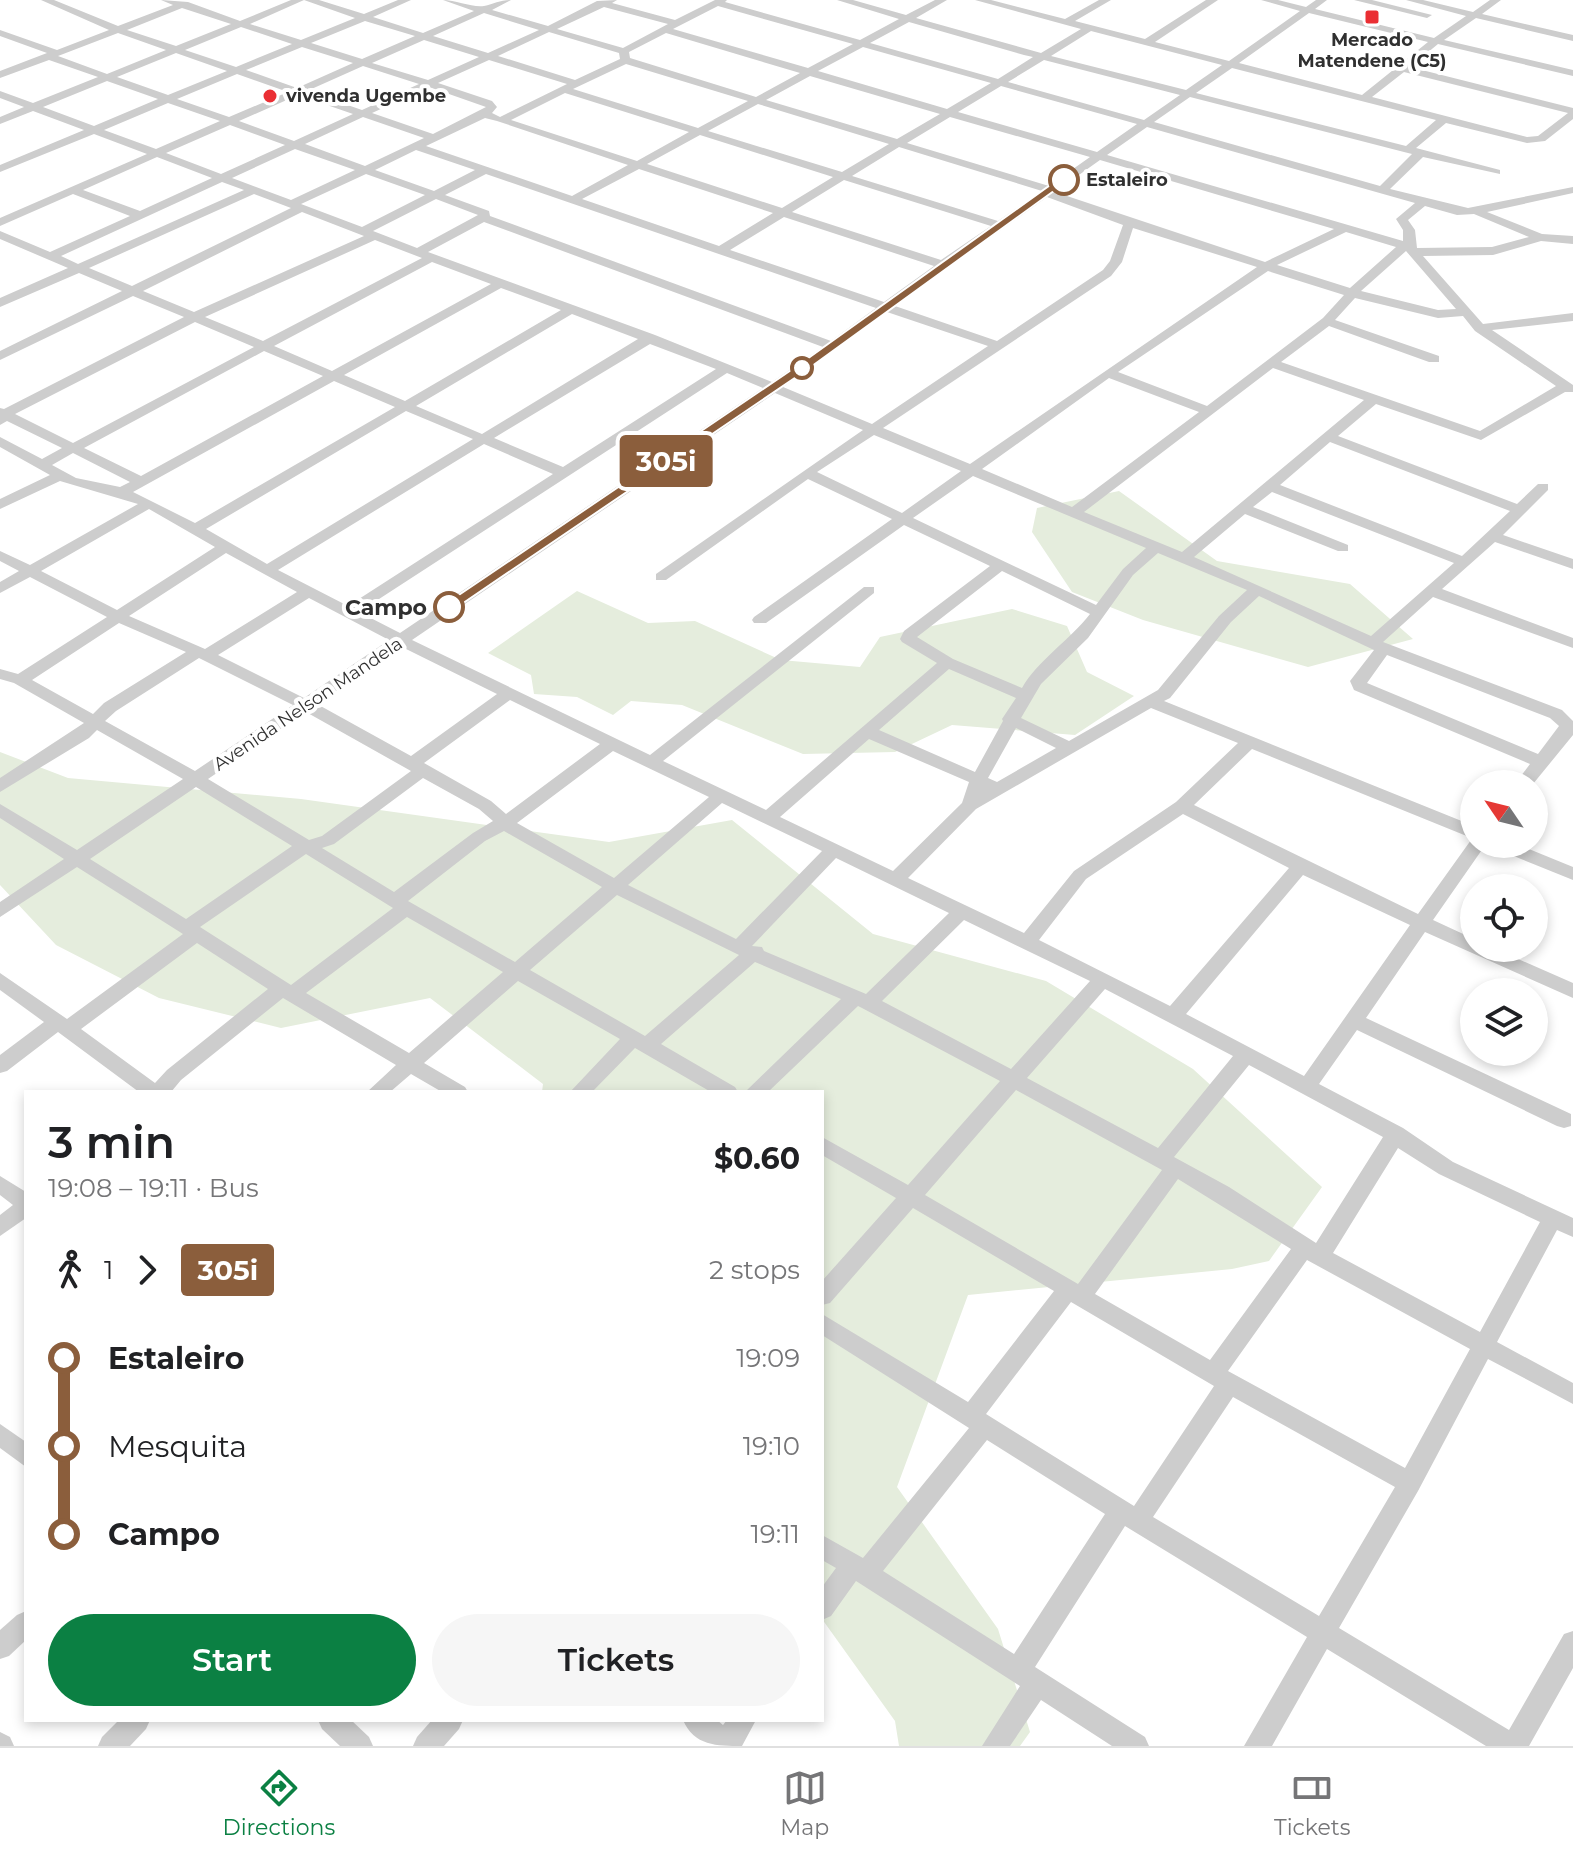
<!DOCTYPE html>
<html lang="en">
<head>
<meta charset="utf-8">
<style>
  :root { --surface:#fff; --page:#f6f6f6; --text:#202124; --muted:#757577; --line:#e0e0e0; --accent:#0b8043 }
  body { margin:0; font-family:Montserrat,sans-serif; background:var(--page); color:var(--text); height:100vh; display:flex; flex-direction:column; font-size:30px; white-space:nowrap }
  * { box-sizing:border-box; margin:0 }
  p { font-size:26px; color:var(--muted) }
  .icon { flex:none; width:44px; height:44px; fill:none; stroke:currentColor; stroke-width:2; stroke-linecap:round; stroke-linejoin:round }
  .map { position:relative; flex:1; overflow:hidden }
  .side { position:absolute; left:24px; top:1090px; width:800px; height:632px; display:flex; flex-direction:column; background:var(--surface); border-radius:0px; box-shadow:0 4px 12px #0003 }
  .side>* { flex:none }
  .badge { padding:0 16px; border-radius:6px; font-size:28px; line-height:52px }
  .needle { width:52px; rotate:305deg }
  .tools { position:absolute; left:1460px; top:770px; display:grid; gap:16px }
  .tools a { display:grid; place-items:center; width:88px; height:88px; border-radius:50%; background:var(--surface); box-shadow:0 4px 12px #0003; font-size:40px }
  .map>.badge { position:absolute; translate:-50% -50%; box-shadow:0 0 0 4px #fff }
  .legs { display:flex; align-items:center; gap:12px; height:88px; padding:0 24px; font-size:26px }
  .legs p { margin-inline-start:auto }
  .overview { display:flex; align-items:center; justify-content:space-between; height:136px; padding:0 24px }
  h1 { font-size:44px; font-weight:600; line-height:60px }
  .action { display:flex; gap:16px; margin-top:auto; padding:16px 24px }
  .action a { flex:1; height:92px; border-radius:48px; background:var(--accent); color:#fff; font-size:32px; font-weight:600; line-height:92px; text-align:center }
  .action a+a { background:var(--page); color:var(--text) }
  ul { padding:0 24px; list-style:none }
  li { display:flex; align-items:center; gap:28px; height:88px; font-size:30px }
  li i { display:grid; place-items:center; width:12px; height:100%; margin:0 10px; background:currentColor }
  li i::after { content:''; width:20px; height:20px; margin:-10px; border:6px solid; border-radius:50%; background:var(--surface) }
  li p { margin-inline-start:auto }
  li:first-child i { background:linear-gradient(#0000 50%,currentColor 0) }
  li:last-child i { background:linear-gradient(currentColor 50%,#0000 0) }
  .tab-bar { display:flex; justify-content:space-around; align-items:center; height:112px; border-top:2px solid var(--line); background:var(--surface); font-size:22px; color:var(--muted) }
  .tab-bar a { display:grid; justify-items:center; gap:4px }
  .tab-bar .active { color:var(--accent) }
  .map>svg:first-child { display:block }
  .green { fill:#e5eddd }
  .lines { fill:none; stroke-linecap:round; stroke-linejoin:round }
  .minor { fill:#cdcdcd; fill-rule:evenodd }
  .line-1 { fill:#8b5e3c; stroke:#fff; stroke-width:2 }
  .poi-dot { fill:#ea2e33; stroke:#fff; stroke-width:3 }
  .stop-1-dot { fill:#fff; stroke:#8b5e3c; stroke-width:4 }
  .labels { text-anchor:middle; dominant-baseline:central; stroke-width:8; stroke-linejoin:round; paint-order:stroke }
  .far-poi-label { font-size:18px; font-weight:bold; fill:#303030; stroke:#fff }
  .far-stop-label { font-size:18px; font-weight:bold; fill:#303030; stroke:#fff; text-anchor:start }
  .far-street-label { font-size:18px; fill:#303030; stroke:#fff }
  .stop-label { font-size:22px; font-weight:bold; fill:#303030; stroke:#fff; text-anchor:end }
</style>
</head>
<body>
<div class="map">
<svg width="1573" height="1746" viewBox="0 0 1573 1746">
  <rect width="100%" height="100%" fill="#fff"/>
  <g class="green">
    <path d="M 1119,491 L 1217,561 L 1350,584 L 1413,639 L 1308,667 L 1143,620 L 1072,592 L 1032,532 L 1037,508 Z"/>
    <path d="M 577,591 L 648,623 L 695,621 L 781,660 L 860,667 L 880,637 L 1012,609 L 1067,626 L 1087,672 L 1134,696 L 1075,735 L 952,725 L 895,752 L 803,754 L 682,705 L 631,701 L 613,715 L 577,697 L 534,694 L 531,675 L 488,653 Z"/>
    <path d="M 0,752 L 68,778 L 301,799 L 609,842 L 732,820 L 873,934 L 1046,981 L 1193,1069 L 1322,1187 L 1269,1261 L 1232,1269 L 968,1295 L 897,1487 L 998,1629 L 1030,1732 L 1020,1746 L 899,1746 L 895,1721 L 822,1619 L 822,1092 L 542,1092 L 543,1084 L 430,998 L 281,1028 L 159,998 L 56,945 L 0,885 Z"/>
  </g>
  <g class="lines">
    <g class="minor">
      <path d="M 41,0 L 54,0 L 118,26 L 173,5 L 161,0 L 188,2 L 240,21 L 291,0 L 319,0 L 364,14 L 398,0 L 411,0 L 373,17 L 423,33 L 474,11 L 443,0 C 456,0 473,8 484,6 C 494,4 500,0 511,0 L 492,10 L 548,26 L 597,1 L 617,0 L 612,3 L 675,20 L 715,0 L 727,0 L 725,2 L 860,40 L 899,19 L 837,0 L 853,0 L 906,15 L 935,0 L 947,0 L 916,18 L 1041,53 L 1081,29 L 975,0 L 991,0 L 1065,19 L 1099,0 L 1111,0 L 1075,21 L 1145,39 L 1206,0 L 1218,0 L 1155,42 L 1229,61 L 1300,11 L 1261,0 L 1278,0 L 1306,7 L 1316,0 L 1327,0 L 1315,9 L 1434,38 L 1466,16 L 1406,0 L 1423,0 L 1473,12 L 1490,0 L 1501,0 L 1482,14 L 1573,35 L 1573,41 L 1476,18 L 1444,40 L 1573,70 L 1573,76 L 1438,44 L 1410,67 L 1573,108 L 1573,119 L 1545,141 L 1527,143 L 1446,123 L 1416,148 L 1500,170 L 1500,174 L 1423,157 L 1390,189 L 1468,208 L 1573,187 L 1573,193 L 1487,212 L 1542,234 L 1573,236 L 1573,244 L 1541,241 L 1493,255 L 1423,256 L 1483,324 L 1573,313 L 1573,321 L 1492,330 L 1573,385 L 1573,392 L 1565,392 L 1481,440 L 1376,404 L 1338,436 L 1517,504 L 1538,484 L 1548,484 L 1548,490 L 1503,535 L 1573,559 L 1573,569 L 1495,542 L 1442,589 L 1573,638 L 1573,648 L 1433,597 L 1383,642 L 1562,710 L 1573,721 L 1573,735 L 1533,784 L 1515,784 L 1530,764 L 1354,690 L 1350,681 L 1374,650 L 1259,596 L 1231,622 L 1170,698 L 1164,701 L 1474,826 L 1474,839 L 1252,749 L 1194,805 L 1418,914 L 1471,840 L 1474,839 L 1474,844 L 1486,844 L 1433,920 L 1474,939 L 1474,948 L 1493,948 L 1573,983 L 1573,998 L 1425,932 L 1366,1018 L 1571,1114 L 1571,1126 L 1564,1128 L 1557,1126 L 1357,1030 L 1319,1084 L 1403,1128 L 1453,1162 L 1573,1218 L 1573,1237 L 1557,1230 L 1497,1342 L 1573,1383 L 1573,1404 L 1488,1359 L 1418,1491 L 1339,1628 L 1509,1730 L 1564,1634 L 1573,1631 L 1573,1668 L 1529,1746 L 1486,1746 L 1327,1649 L 1272,1746 L 1244,1746 L 1307,1637 L 1125,1526 L 1035,1667 L 1145,1737 L 1149,1746 L 1112,1746 L 1041,1700 L 1010,1746 L 982,1746 L 1020,1686 L 856,1581 L 831,1616 L 822,1620 L 822,1587 L 836,1568 L 822,1560 L 822,1535 L 863,1558 L 969,1428 L 822,1335 L 822,1314 L 968,1402 L 1054,1291 L 913,1208 L 830,1303 L 822,1305 L 822,1281 L 896,1198 L 822,1155 L 822,1137 L 908,1185 L 1000,1081 L 862,1008 L 858,1006 L 768,1092 L 745,1092 L 841,999 L 755,962 L 661,1044 L 735,1087 L 738,1092 L 711,1092 L 635,1048 L 592,1092 L 570,1092 L 620,1039 L 518,981 L 424,1063 L 465,1087 L 468,1092 L 442,1092 L 411,1074 L 390,1092 L 367,1092 L 396,1065 L 283,998 L 181,1080 L 171,1092 L 139,1092 L 58,1032 L 7,1071 L 0,1073 L 0,1055 L 44,1022 L 0,990 L 0,973 L 67,1019 L 183,934 L 77,867 L 0,917 L 0,902 L 64,859 L 0,818 L 0,804 L 77,850 L 183,779 L 97,730 L 89,738 L 0,792 L 0,778 L 84,723 L 14,683 L 0,679 L 0,669 L 18,674 L 107,617 L 30,577 L 0,593 L 0,582 L 19,571 L 0,561 L 0,551 L 30,565 L 138,504 L 60,481 L 0,509 L 0,499 L 50,475 L 0,447 L 0,437 L 42,459 L 62,448 L 7,421 L 0,425 L 0,408 L 4,409 L 184,317 L 133,296 L 0,360 L 0,351 L 122,291 L 79,273 L 0,307 L 0,298 L 68,268 L 0,239 L 0,231 L 50,252 L 130,216 L 73,194 L 0,226 L 0,218 L 147,154 L 94,134 L 0,172 L 0,165 L 84,130 L 33,111 L 0,124 L 0,117 L 24,107 L 0,98 L 0,91 L 33,103 L 98,77 L 49,60 L 0,78 L 0,71 L 47,53 L 0,36 L 0,30 L 57,50 L 109,30 ZM 304,0 L 355,18 L 301,40 L 250,24 ZM 718,6 L 853,44 L 808,68 L 673,29 ZM 604,7 L 668,24 L 623,48 L 557,29 ZM 182,8 L 231,24 L 176,46 L 127,30 ZM 484,13 L 539,30 L 488,53 L 433,36 ZM 1309,13 L 1428,42 L 1362,95 L 1239,63 ZM 365,21 L 415,36 L 362,59 L 311,43 ZM 909,22 L 1024,55 L 1033,57 L 998,79 L 870,43 ZM 241,27 L 292,44 L 236,67 L 185,50 ZM 1091,31 L 1222,65 L 1186,90 L 1051,56 ZM 549,32 L 619,53 L 620,59 L 575,80 L 498,56 ZM 118,33 L 166,50 L 107,74 L 58,56 ZM 666,33 L 800,73 L 756,97 L 630,58 L 629,52 ZM 424,40 L 479,57 L 428,80 L 372,63 ZM 302,47 L 353,63 L 297,88 L 246,70 ZM 863,47 L 991,83 L 947,109 L 818,71 ZM 176,53 L 227,71 L 168,95 L 117,77 ZM 489,60 L 567,84 L 500,117 L 492,113 L 497,107 L 492,101 L 438,83 ZM 1044,60 L 1180,95 L 1144,120 L 1008,82 ZM 626,64 L 748,101 L 698,128 L 573,89 ZM 363,66 L 419,84 L 362,110 L 307,91 ZM 1232,68 L 1436,120 L 1406,146 L 1196,93 ZM 1404,72 L 1568,113 L 1538,136 L 1527,137 L 1372,97 ZM 237,74 L 288,92 L 229,117 L 177,99 ZM 810,76 L 940,114 L 897,139 L 766,100 ZM 107,81 L 158,99 L 94,126 L 43,107 ZM 1001,86 L 1137,124 L 1097,152 L 958,112 ZM 429,87 L 486,107 L 433,134 L 372,113 ZM 565,93 L 689,132 L 637,161 L 511,120 ZM 298,95 L 353,114 L 294,141 L 239,121 ZM 1190,97 L 1404,152 L 1412,154 L 1380,186 L 1154,122 ZM 168,103 L 220,121 L 156,149 L 104,130 ZM 758,104 L 889,144 L 842,172 L 708,131 ZM 363,117 L 424,138 L 365,166 L 305,144 ZM 950,117 L 1090,157 L 1049,186 L 907,143 ZM 485,118 L 497,121 L 628,165 L 572,196 L 426,146 ZM 230,125 L 285,145 L 221,174 L 166,153 ZM 1147,127 L 1415,203 L 1396,219 L 1403,230 L 1403,241 L 1107,155 ZM 700,135 L 833,177 L 782,208 L 647,164 ZM 899,147 L 1042,191 L 998,221 L 852,176 ZM 295,149 L 355,170 L 291,200 L 232,178 ZM 416,150 L 475,170 L 434,191 L 375,170 ZM 157,157 L 212,178 L 140,211 L 83,190 ZM 1100,160 L 1334,229 L 1265,262 L 1055,192 ZM 639,169 L 773,213 L 719,246 L 582,199 ZM 366,174 L 425,195 L 362,227 L 301,204 ZM 486,174 L 876,308 L 831,341 L 490,216 L 489,211 L 445,195 ZM 844,180 L 991,226 L 941,260 L 792,212 ZM 222,182 L 244,190 L 78,264 L 61,256 ZM 254,194 L 291,208 L 132,286 L 89,268 ZM 1047,197 L 1123,225 L 1110,261 L 1103,270 L 997,341 L 895,306 ZM 436,199 L 478,215 L 417,248 L 373,231 ZM 1425,206 L 1457,215 L 1474,214 L 1529,237 L 1492,247 L 1417,248 L 1415,230 L 1408,220 ZM 302,212 L 364,236 L 194,312 L 143,291 ZM 784,217 L 934,266 L 884,302 L 730,250 ZM 484,222 L 823,347 L 772,382 L 655,335 L 428,252 ZM 1133,228 L 1257,267 L 970,464 L 883,428 L 1111,276 L 1122,262 ZM 1346,232 L 1396,247 L 1350,288 L 1277,265 ZM 375,240 L 422,258 L 263,341 L 205,317 ZM 1406,251 L 1456,309 L 1438,310 L 1361,291 ZM 432,262 L 491,284 L 332,371 L 274,346 ZM 1268,271 L 1344,295 L 1323,318 L 1207,406 L 1118,372 ZM 501,288 L 561,310 L 405,401 L 344,375 ZM 1355,298 L 1438,318 L 1463,316 L 1475,331 L 1556,386 L 1480,431 L 1281,362 L 1329,326 L 1429,362 L 1439,362 L 1439,356 L 1335,320 ZM 887,312 L 988,346 L 872,424 L 783,387 ZM 572,314 L 638,339 L 482,434 L 416,406 ZM 195,322 L 254,347 L 73,443 L 15,414 ZM 650,344 L 716,369 L 563,467 L 494,438 ZM 264,351 L 323,376 L 141,476 L 84,448 ZM 1273,368 L 1364,400 L 1182,552 L 1084,512 ZM 727,373 L 763,388 L 400,633 L 359,612 ZM 1109,378 L 1199,412 L 1072,507 L 982,469 ZM 334,381 L 395,407 L 195,523 L 133,492 ZM 775,393 L 863,430 L 656,574 L 656,580 L 666,580 L 808,479 L 892,519 L 754,617 L 752,620 L 754,623 L 766,623 L 904,525 L 990,566 L 904,631 L 900,639 L 902,642 L 937,663 L 766,810 L 663,761 L 874,593 L 874,587 L 864,587 L 650,755 L 412,640 ZM 406,411 L 473,439 L 267,564 L 206,529 ZM 874,435 L 961,471 L 902,513 L 817,472 ZM 1330,442 L 1510,511 L 1462,556 L 1280,485 ZM 484,444 L 553,474 L 348,606 L 278,570 ZM 73,453 L 130,482 L 120,487 L 76,478 L 52,465 ZM 973,476 L 1146,548 L 1123,569 L 1096,605 L 913,518 ZM 1272,492 L 1454,563 L 1371,636 L 1194,557 L 1245,514 L 1338,551 L 1348,551 L 1348,545 L 1253,507 ZM 149,509 L 215,547 L 117,610 L 41,571 ZM 226,553 L 297,592 L 205,649 L 129,616 ZM 1158,553 L 1247,590 L 1219,616 L 1158,690 L 1069,741 L 1021,718 L 1041,684 L 1088,638 L 1133,575 ZM 1002,571 L 1090,614 C 1070,640 1038,660 1022,688 L 953,659 L 917,637 ZM 309,598 L 389,640 L 304,698 L 218,655 ZM 119,623 L 186,652 L 104,703 L 93,714 L 32,680 ZM 402,647 L 497,694 L 411,756 L 317,704 ZM 1387,655 L 1550,718 L 1559,726 L 1538,754 L 1367,683 ZM 199,658 L 293,705 L 195,771 L 105,721 L 116,711 ZM 949,669 L 1016,698 L 1002,719 L 1003,721 L 975,772 L 879,730 ZM 510,700 L 600,744 L 506,814 L 491,801 L 424,763 ZM 1151,708 L 1238,743 L 1176,802 L 1074,871 L 1024,933 L 908,878 L 976,809 ZM 306,712 L 411,771 L 322,836 L 309,840 L 208,779 ZM 1016,728 L 1056,748 L 997,782 L 988,778 ZM 869,739 L 969,782 L 962,803 L 893,871 L 780,817 ZM 613,751 L 709,797 L 614,878 L 517,823 ZM 423,778 L 479,809 L 493,821 L 473,833 L 394,892 L 322,848 L 334,844 ZM 196,787 L 292,846 L 186,919 L 90,859 ZM 722,803 L 822,851 L 736,939 L 628,885 ZM 1183,814 L 1289,868 L 1170,1006 L 1039,940 L 1086,879 ZM 504,831 L 602,887 L 515,962 L 408,901 L 485,841 ZM 306,854 L 393,908 L 291,985 L 200,927 ZM 836,858 L 949,913 L 866,994 L 764,951 L 762,947 L 752,946 ZM 1303,875 L 1410,925 L 1304,1076 L 1186,1014 ZM 617,895 L 739,955 L 645,1036 L 530,970 ZM 407,917 L 503,972 L 409,1053 L 306,993 ZM 964,920 L 1090,981 L 1011,1069 L 882,1001 ZM 197,943 L 268,989 L 167,1070 L 155,1083 L 81,1029 ZM 1105,989 L 1233,1056 L 1158,1148 L 1027,1078 ZM 1249,1065 L 1383,1137 L 1316,1243 L 1229,1187 L 1174,1157 ZM 1016,1090 L 1162,1170 L 1078,1284 L 925,1195 ZM 1398,1148 L 1439,1174 L 1540,1222 L 1480,1332 L 1333,1253 ZM 1178,1179 L 1291,1249 L 1210,1360 L 1095,1294 ZM 1307,1260 L 1470,1349 L 1405,1468 L 1228,1371 ZM 1071,1302 L 1214,1386 L 1134,1506 L 986,1414 ZM 1233,1397 L 1395,1487 L 1319,1616 L 1153,1517 ZM 987,1440 L 1105,1514 L 1014,1654 L 883,1571 Z"/>
      <path d="M 1354,0 L 1372,0 L 1432,15 L 1427,18 Z"/>
      <path d="M 1491,844 L 1517,844 L 1573,867 L 1573,880 L 1494,848 Z"/>
      <path d="M 0,1176 L 26,1192 L 26,1218 L 0,1236 L 0,1215 L 13,1205 L 0,1195 Z"/>
      <path d="M 0,1424 L 26,1442 L 26,1467 L 0,1448 Z"/>
      <path d="M 26,1611 L 26,1640 L 9,1656 L 0,1659 L 0,1630 L 17,1615 Z"/>
      <path d="M 119,1720 L 150,1720 L 146,1729 L 130,1746 L 98,1746 L 102,1737 Z"/>
      <path d="M 318,1720 L 351,1720 L 369,1737 L 373,1746 L 340,1746 L 322,1729 Z"/>
      <path d="M 432,1720 L 463,1720 L 459,1729 L 444,1746 L 413,1746 L 417,1737 Z"/>
      <path d="M 683,1720 L 717,1720 L 723,1725 L 727,1720 L 756,1720 L 742,1746 C 717,1746 694,1746 683,1720 Z"/>
      <path d="M 0,1732 L 10,1737 L 14,1746 L 0,1746 Z"/>
    </g>
  </g>
  <path class="line-1" d="M 1060,178 L 1069,180 L 808,369 L 453,610 L 444,610 L 444,605 L 800,364 Z"/>
  <g class="poi-dot">
    <rect x="1364" y="9" width="16" height="16" rx="4"/>
    <circle cx="270" cy="96" r="8"/>
  </g>
  <g class="stop-1-dot">
    <circle cx="1064" cy="180" r="14"/>
    <circle cx="802" cy="368" r="10"/>
    <circle cx="449" cy="607" r="14"/>
  </g>
  <g class="labels">
    <g class="far-poi-label">
      <text x="1372" y="40">Mercado<tspan x="1372" dy="21">Matendene (C5)</tspan></text>
      <text x="286" y="96" text-anchor="start">vivenda Ugembe</text>
    </g>
    <g class="far-stop-label">
      <text x="1086" y="180">Estaleiro</text>
    </g>
    <g class="far-street-label">
      <text transform="translate(308 704) rotate(-34)">Avenida Nelson Mandela</text>
    </g>
    <g class="stop-label">
      <text x="427" y="607">Campo</text>
    </g>
  </g>
</svg>
<div class="tools">
<a><svg class="needle" viewBox="-14 -14 28 28"><path d="M0-13l5 13h-10z" fill="#e53935"/><path d="M0 13l5-13h-10z" fill="#757577"/></svg></a>
<a><svg class="icon" aria-label="locate" viewBox="0 0 24 24"><circle cx="12" cy="12" r="6"/><path d="M12 2v4M12 18v4M2 12h4M18 12h4"/></svg></a>
<a><svg class="icon" aria-label="layers" viewBox="0 0 24 24"><path d="M12 4l9 5-9 5-9-5zM3 14l9 5 9-5"/></svg></a>
</div>
<b class="badge" style="left:666px;top:461px;background:#8b5e3c;color:#fff">305i</b>
<section class="side">
<div class="overview"><div><h1>3 min</h1><p>19:08 – 19:11 · Bus</p></div><b>$0.60</b></div>
<div class="legs"><svg class="icon" aria-label="walk" viewBox="0 0 24 24"><circle cx="13" cy="4" r="2"/><path d="M13 8l-2 6 4 7M11 14l-3 7M7 12l3-4h3l4 4"/></svg>1<svg class="icon" aria-label="forward" viewBox="0 0 24 24"><path d="M9 5l7 7-7 7"/></svg><b class="badge" style="background:#8b5e3c;color:#fff">305i</b><p>2 stops</p></div>
<ul>
<li><i style="color:#8b5e3c"></i><b>Estaleiro</b><p>19:09</p></li>
<li><i style="color:#8b5e3c"></i><span>Mesquita</span><p>19:10</p></li>
<li><i style="color:#8b5e3c"></i><b>Campo</b><p>19:11</p></li>
</ul>
<div class="action"><a>Start</a><a>Tickets</a></div>
</section>
</div>
<nav class="tab-bar">
<a class="active"><svg class="icon" aria-label="directions" viewBox="0 0 24 24"><path d="M12 3l9 9-9 9-9-9zM9 14v-3h6M13 9l2 2-2 2"/></svg>Directions</a>
<a><svg class="icon" aria-label="map" viewBox="0 0 24 24"><path d="M3 6l6-2 6 2 6-2v14l-6 2-6-2-6 2zM9 4v14M15 6v14"/></svg>Map</a>
<a><svg class="icon" aria-label="tickets" viewBox="0 0 24 24"><path d="M3 7h18v10H3zM15 7v10"/></svg>Tickets</a>
</nav>
</body>
</html>
